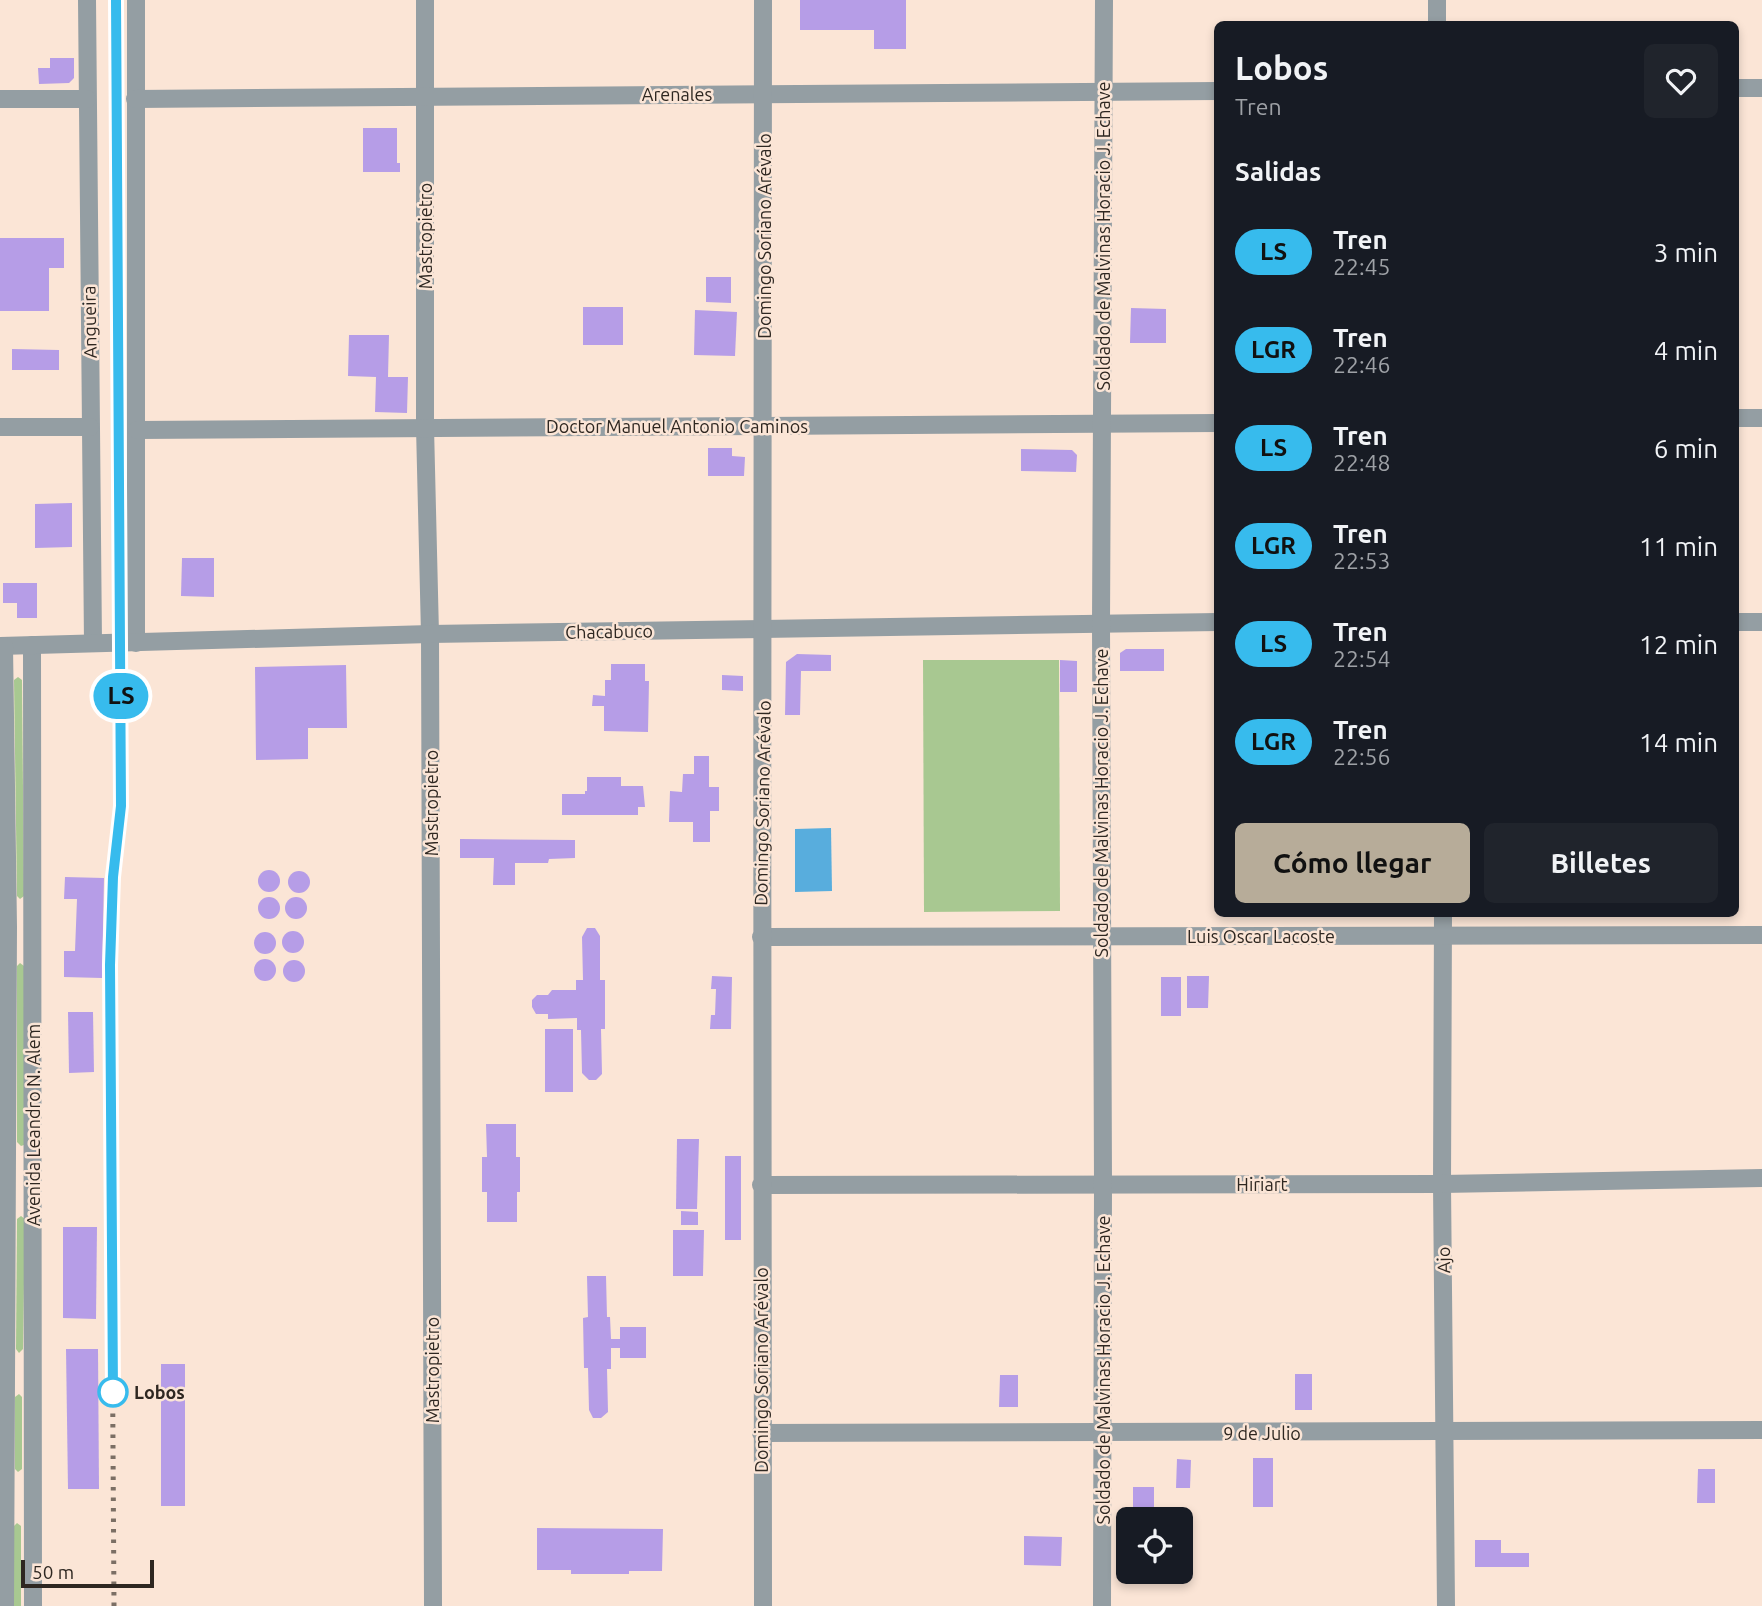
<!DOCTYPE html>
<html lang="es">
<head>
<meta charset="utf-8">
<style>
  :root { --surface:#171b24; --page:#20242c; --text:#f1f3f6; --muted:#9ea1a6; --accent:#b7ac99 }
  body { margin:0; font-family:Ubuntu,sans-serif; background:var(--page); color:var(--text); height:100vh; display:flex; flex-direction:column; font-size:26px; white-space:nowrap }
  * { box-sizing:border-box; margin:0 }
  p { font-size:23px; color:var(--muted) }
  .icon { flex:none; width:38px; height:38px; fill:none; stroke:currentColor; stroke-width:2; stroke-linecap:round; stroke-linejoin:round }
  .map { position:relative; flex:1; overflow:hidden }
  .sheet { position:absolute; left:1214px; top:21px; width:525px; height:896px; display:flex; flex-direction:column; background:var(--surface); border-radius:10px; box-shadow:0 4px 10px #0003 }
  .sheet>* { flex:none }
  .badge { padding:0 14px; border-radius:23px; font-size:24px; line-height:46px }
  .tools { position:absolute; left:1116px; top:1507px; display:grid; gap:14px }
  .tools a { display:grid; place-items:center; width:77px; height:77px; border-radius:10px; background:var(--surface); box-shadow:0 4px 10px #0003; font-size:35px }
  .scale { position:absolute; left:21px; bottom:18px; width:133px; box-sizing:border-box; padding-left:7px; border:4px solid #2e2721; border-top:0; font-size:19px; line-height:24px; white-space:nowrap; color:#2e2721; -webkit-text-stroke:5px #fbe5d6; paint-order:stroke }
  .map>.badge { position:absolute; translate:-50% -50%; box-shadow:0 0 0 4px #fff }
  h2 { padding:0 21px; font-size:26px; line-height:63px }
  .round { display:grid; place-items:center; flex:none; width:74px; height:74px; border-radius:10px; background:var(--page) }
  .summary { display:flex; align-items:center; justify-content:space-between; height:119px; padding:0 21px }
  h1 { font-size:33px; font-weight:700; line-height:52px }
  .primary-button { display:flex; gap:14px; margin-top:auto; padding:14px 21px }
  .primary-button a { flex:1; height:80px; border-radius:10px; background:var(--accent); color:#111; font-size:28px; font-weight:700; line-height:80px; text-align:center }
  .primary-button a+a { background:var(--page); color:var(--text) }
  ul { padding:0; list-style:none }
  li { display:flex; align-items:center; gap:21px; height:98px; padding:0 21px }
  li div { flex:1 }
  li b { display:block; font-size:26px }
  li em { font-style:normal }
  li .badge { min-width:77px; font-weight:700; text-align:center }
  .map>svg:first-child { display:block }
  .green { fill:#a8c891 }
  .water { fill:#58addd }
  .building { fill:#b69de7 }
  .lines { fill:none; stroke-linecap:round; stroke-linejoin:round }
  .minor { stroke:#949ea3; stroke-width:18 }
  .rail { stroke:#7b6f65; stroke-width:5; stroke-dasharray:3.5 7; stroke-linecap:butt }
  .line-casing { stroke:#fff; stroke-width:16 }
  .line { stroke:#37bbed; stroke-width:10 }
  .stop-dot { fill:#fff; stroke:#37bbed; stroke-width:3.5 }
  .labels { text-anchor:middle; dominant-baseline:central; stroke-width:5; stroke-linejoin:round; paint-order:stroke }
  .street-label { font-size:18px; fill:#2e2721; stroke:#fbe5d6 }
  .stop-label { font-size:18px; font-weight:bold; fill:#2e2721; stroke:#fbe5d6; text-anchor:start }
</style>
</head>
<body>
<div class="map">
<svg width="1762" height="1606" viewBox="0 0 1762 1606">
  <rect width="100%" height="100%" fill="#fbe5d6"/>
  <g class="green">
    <path d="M 923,660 L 1059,660 L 1060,911 L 924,912 Z"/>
    <path d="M 18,677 L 22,680 L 24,896 L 20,899 L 17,896 L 14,680 Z"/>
    <path d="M 20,963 L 24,966 L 24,1145 L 21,1146 L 17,1142 L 17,966 Z"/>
    <path d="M 21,1216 L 25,1219 L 23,1349 L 19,1353 L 16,1349 L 17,1219 Z"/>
    <path d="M 19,1394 L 22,1397 L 22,1469 L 18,1472 L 15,1469 L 15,1397 Z"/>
    <path d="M 17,1523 L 21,1526 L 21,1606 L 13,1606 L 13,1527 Z"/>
  </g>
  <path class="water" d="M 831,828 L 832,891 L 795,892 L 795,829 Z"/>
  <g class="building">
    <path d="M 800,0 L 906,0 L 906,49 L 874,49 L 874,30 L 800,30 Z"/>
    <path d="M 50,58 L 74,58 L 74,78 L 69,83 L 39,84 L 38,68 L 50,68 Z"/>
    <path d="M 363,128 L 397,128 L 397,163 L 400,163 L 400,172 L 363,172 Z"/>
    <path d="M 0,238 L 64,238 L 64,268 L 49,268 L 49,311 L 0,311 Z"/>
    <path d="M 706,277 L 731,277 L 731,303 L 706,302 Z"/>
    <rect x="583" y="307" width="40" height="38"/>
    <path d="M 1131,308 L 1166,309 L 1166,343 L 1130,343 Z"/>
    <path d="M 695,310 L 737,312 L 735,356 L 694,355 Z"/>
    <path d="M 349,335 L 389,335 L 388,377 L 408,377 L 407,413 L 375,412 L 376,377 L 348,376 Z"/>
    <path d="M 12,349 L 59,350 L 59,370 L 12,370 Z"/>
    <path d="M 708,448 L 732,448 L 732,456 L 745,457 L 744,476 L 708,476 Z"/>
    <path d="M 1021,449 L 1072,450 L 1077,455 L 1076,472 L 1021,471 Z"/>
    <path d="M 72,503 L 72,547 L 35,548 L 35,504 Z"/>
    <path d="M 182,558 L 214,558 L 214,597 L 181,596 Z"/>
    <path d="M 3,583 L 37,583 L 37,618 L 17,618 L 17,603 L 3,603 Z"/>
    <path d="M 1126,649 L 1164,649 L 1164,671 L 1120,671 L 1120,653 Z"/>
    <path d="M 797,654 L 831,655 L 831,671 L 801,671 L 800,715 L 785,715 L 786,662 Z"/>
    <path d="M 1060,660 L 1077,661 L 1077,692 L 1060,692 Z"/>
    <path d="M 611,664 L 645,664 L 645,681 L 649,681 L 648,732 L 604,731 L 604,706 L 592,706 L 593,695 L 605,696 L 605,680 L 611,680 Z"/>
    <path d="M 1215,664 L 1218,664 L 1218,703 L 1214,703 Z"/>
    <path d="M 346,665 L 347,728 L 308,728 L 308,759 L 256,760 L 255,667 Z"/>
    <path d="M 722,675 L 743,676 L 743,691 L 722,690 Z"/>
    <path d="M 694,756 L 709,756 L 709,787 L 719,787 L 719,811 L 710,811 L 710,842 L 693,842 L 693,822 L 669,822 L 670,791 L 682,792 L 683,774 L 694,774 Z"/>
    <path d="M 587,777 L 621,777 L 621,786 L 643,786 L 645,807 L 638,807 L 638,815 L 562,815 L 562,794 L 585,794 L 585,791 L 587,791 Z"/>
    <path d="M 460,839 L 575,840 L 575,858 L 549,859 L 548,863 L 515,863 L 515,885 L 493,885 L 494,858 L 460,858 Z"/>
    <circle cx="269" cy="881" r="11"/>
    <circle cx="299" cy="882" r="11"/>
    <path d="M 65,877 L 104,878 L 102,978 L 64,977 L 64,951 L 75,951 L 77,899 L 64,899 Z"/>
    <circle cx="296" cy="908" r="11"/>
    <circle cx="269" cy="908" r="11"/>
    <path d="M 587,928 L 595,928 L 600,936 L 600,980 L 605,980 L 605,1029 L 601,1029 L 602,1074 L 596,1080 L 589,1080 L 582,1073 L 581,1030 L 577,1030 L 577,1018 L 548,1019 L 548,1014 L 536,1014 L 532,1007 L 532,1000 L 537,995 L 548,995 L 552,990 L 576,990 L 576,980 L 583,980 L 582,937 Z"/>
    <circle cx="293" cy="942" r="11"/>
    <circle cx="265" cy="943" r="11"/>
    <circle cx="265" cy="970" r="11"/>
    <circle cx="294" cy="971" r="11"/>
    <path d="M 712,976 L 732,977 L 731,1029 L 710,1029 L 711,1015 L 715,1015 L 716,989 L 711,989 Z"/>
    <path d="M 1187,976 L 1209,976 L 1208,1008 L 1187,1008 Z"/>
    <rect x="1161" y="977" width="20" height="39"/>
    <path d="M 68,1012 L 93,1012 L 94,1072 L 69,1073 Z"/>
    <rect x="545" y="1029" width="28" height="63"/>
    <path d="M 486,1124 L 516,1124 L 516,1157 L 520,1157 L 520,1192 L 517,1192 L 517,1222 L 487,1222 L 487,1192 L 482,1192 L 482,1157 L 487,1157 Z"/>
    <path d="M 677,1139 L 699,1139 L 697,1209 L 676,1209 Z"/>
    <rect x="725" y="1156" width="16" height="84"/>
    <path d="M 681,1211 L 698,1212 L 698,1225 L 681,1225 Z"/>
    <path d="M 63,1227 L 97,1227 L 96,1319 L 63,1318 Z"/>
    <path d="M 673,1230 L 704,1230 L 703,1276 L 673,1276 Z"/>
    <path d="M 587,1276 L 606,1276 L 607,1317 L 610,1317 L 611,1339 L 620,1339 L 620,1327 L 646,1327 L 646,1358 L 620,1358 L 620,1348 L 611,1348 L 611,1369 L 607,1369 L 608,1412 L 601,1418 L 593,1418 L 589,1410 L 588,1368 L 584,1368 L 583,1318 L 588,1317 Z"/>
    <path d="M 66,1349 L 98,1349 L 99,1489 L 68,1489 Z"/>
    <rect x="161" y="1364" width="24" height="142"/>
    <rect x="1295" y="1374" width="17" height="36"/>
    <path d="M 1000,1375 L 1018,1375 L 1018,1407 L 999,1407 Z"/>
    <rect x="1253" y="1458" width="20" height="49"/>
    <path d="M 1177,1459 L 1191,1460 L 1190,1488 L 1176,1488 Z"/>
    <path d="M 1698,1469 L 1715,1469 L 1715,1503 L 1697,1503 Z"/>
    <path d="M 1133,1487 L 1154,1487 L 1154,1511 L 1133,1512 Z"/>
    <path d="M 537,1528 L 663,1529 L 662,1571 L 629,1571 L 629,1574 L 571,1574 L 571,1570 L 537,1570 Z"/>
    <path d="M 1024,1536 L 1062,1537 L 1061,1566 L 1024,1565 Z"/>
    <path d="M 1475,1540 L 1501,1540 L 1501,1553 L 1529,1553 L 1529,1567 L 1475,1567 Z"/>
  </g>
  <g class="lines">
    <g class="minor">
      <path d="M 87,0 L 93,643"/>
      <path d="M 136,0 L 136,643"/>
      <path d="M 425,0 L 425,427 L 430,634 L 433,1606"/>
      <path d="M 1437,0 L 1437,24"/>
      <path d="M 1736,88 L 1762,88"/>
      <path d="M 0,99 L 87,99"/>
      <path d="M 135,99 L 1218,91"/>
      <path d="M 1736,418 L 1762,418"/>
      <path d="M 0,427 L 90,427"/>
      <path d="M 137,430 L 1218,423"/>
      <path d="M 1736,622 L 1762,622"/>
      <path d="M 32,645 L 33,1606"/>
      <path d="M 0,646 L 430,634 L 1218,622"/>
      <path d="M 4,646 L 8,927 L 5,1606"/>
      <path d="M 1443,914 L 1442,1184 L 1446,1606"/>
      <path d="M 761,937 L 1762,935"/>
      <path d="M 761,1185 L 1442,1184 L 1762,1178"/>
      <path d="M 761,1433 L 1762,1430"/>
      <path d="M 763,1606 C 758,1071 766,535 763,0"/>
      <path d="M 1102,1606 L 1103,1184 L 1101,624 L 1104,0"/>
    </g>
    <path class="rail" d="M 114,1606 L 110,965 L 113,877 L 121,806 L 116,0"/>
  </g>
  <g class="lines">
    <defs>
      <path id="line" d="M 113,1392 L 110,965 L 113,877 L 121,806 L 116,0"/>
    </defs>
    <use href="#line" class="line-casing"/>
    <use href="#line" class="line"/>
  </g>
  <circle class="stop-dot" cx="113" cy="1392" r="14"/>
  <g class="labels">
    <g class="street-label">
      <text x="677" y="94">Arenales</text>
      <text transform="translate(425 236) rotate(-90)">Mastropietro</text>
      <text transform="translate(764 236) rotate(-90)">Domingo Soriano Arévalo</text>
      <text transform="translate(1103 236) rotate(-90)">Soldado de Malvinas Horacio J. Echave</text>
      <text transform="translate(89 322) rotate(-91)">Angueira</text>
      <text x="677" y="426">Doctor Manuel Antonio Caminos</text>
      <text transform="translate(609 631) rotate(-1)">Chacabuco</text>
      <text transform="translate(431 803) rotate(-90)">Mastropietro</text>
      <text transform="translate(762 803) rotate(-89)">Domingo Soriano Arévalo</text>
      <text transform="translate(1101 803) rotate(-90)">Soldado de Malvinas Horacio J. Echave</text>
      <text x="1261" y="936">Luis Oscar Lacoste</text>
      <text transform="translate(33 1125) rotate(-90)">Avenida Leandro N. Alem</text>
      <text x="1262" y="1184">Hiriart</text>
      <text transform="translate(1443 1260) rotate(-91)">Ajo</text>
      <text transform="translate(432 1370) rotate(-90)">Mastropietro</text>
      <text transform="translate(761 1370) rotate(-90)">Domingo Soriano Arévalo</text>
      <text transform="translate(1103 1370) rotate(-90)">Soldado de Malvinas Horacio J. Echave</text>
      <text x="1262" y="1433">9 de Julio</text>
    </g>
    <g class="stop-label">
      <text x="134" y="1392">Lobos</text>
    </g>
  </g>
</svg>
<div class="tools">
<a><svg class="icon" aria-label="locate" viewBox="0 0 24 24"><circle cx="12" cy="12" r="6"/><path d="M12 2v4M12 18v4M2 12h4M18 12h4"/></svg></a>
</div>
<div class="scale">50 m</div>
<b class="badge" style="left:121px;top:696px;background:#37bbed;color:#111">LS</b>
<section class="sheet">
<div class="summary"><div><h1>Lobos</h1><p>Tren</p></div><a class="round"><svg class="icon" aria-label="heart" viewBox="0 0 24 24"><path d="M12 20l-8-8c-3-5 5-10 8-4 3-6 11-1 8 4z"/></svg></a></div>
<h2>Salidas</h2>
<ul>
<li><span class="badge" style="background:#37bbed;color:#111">LS</span><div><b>Tren</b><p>22:45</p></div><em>3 min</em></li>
<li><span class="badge" style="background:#37bbed;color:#111">LGR</span><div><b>Tren</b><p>22:46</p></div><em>4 min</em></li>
<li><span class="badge" style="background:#37bbed;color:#111">LS</span><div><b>Tren</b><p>22:48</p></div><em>6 min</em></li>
<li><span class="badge" style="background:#37bbed;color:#111">LGR</span><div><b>Tren</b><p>22:53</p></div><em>11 min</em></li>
<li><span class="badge" style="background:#37bbed;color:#111">LS</span><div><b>Tren</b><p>22:54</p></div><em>12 min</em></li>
<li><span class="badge" style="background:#37bbed;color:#111">LGR</span><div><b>Tren</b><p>22:56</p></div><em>14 min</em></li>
</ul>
<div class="primary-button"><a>Cómo llegar</a><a>Billetes</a></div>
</section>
</div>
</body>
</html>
